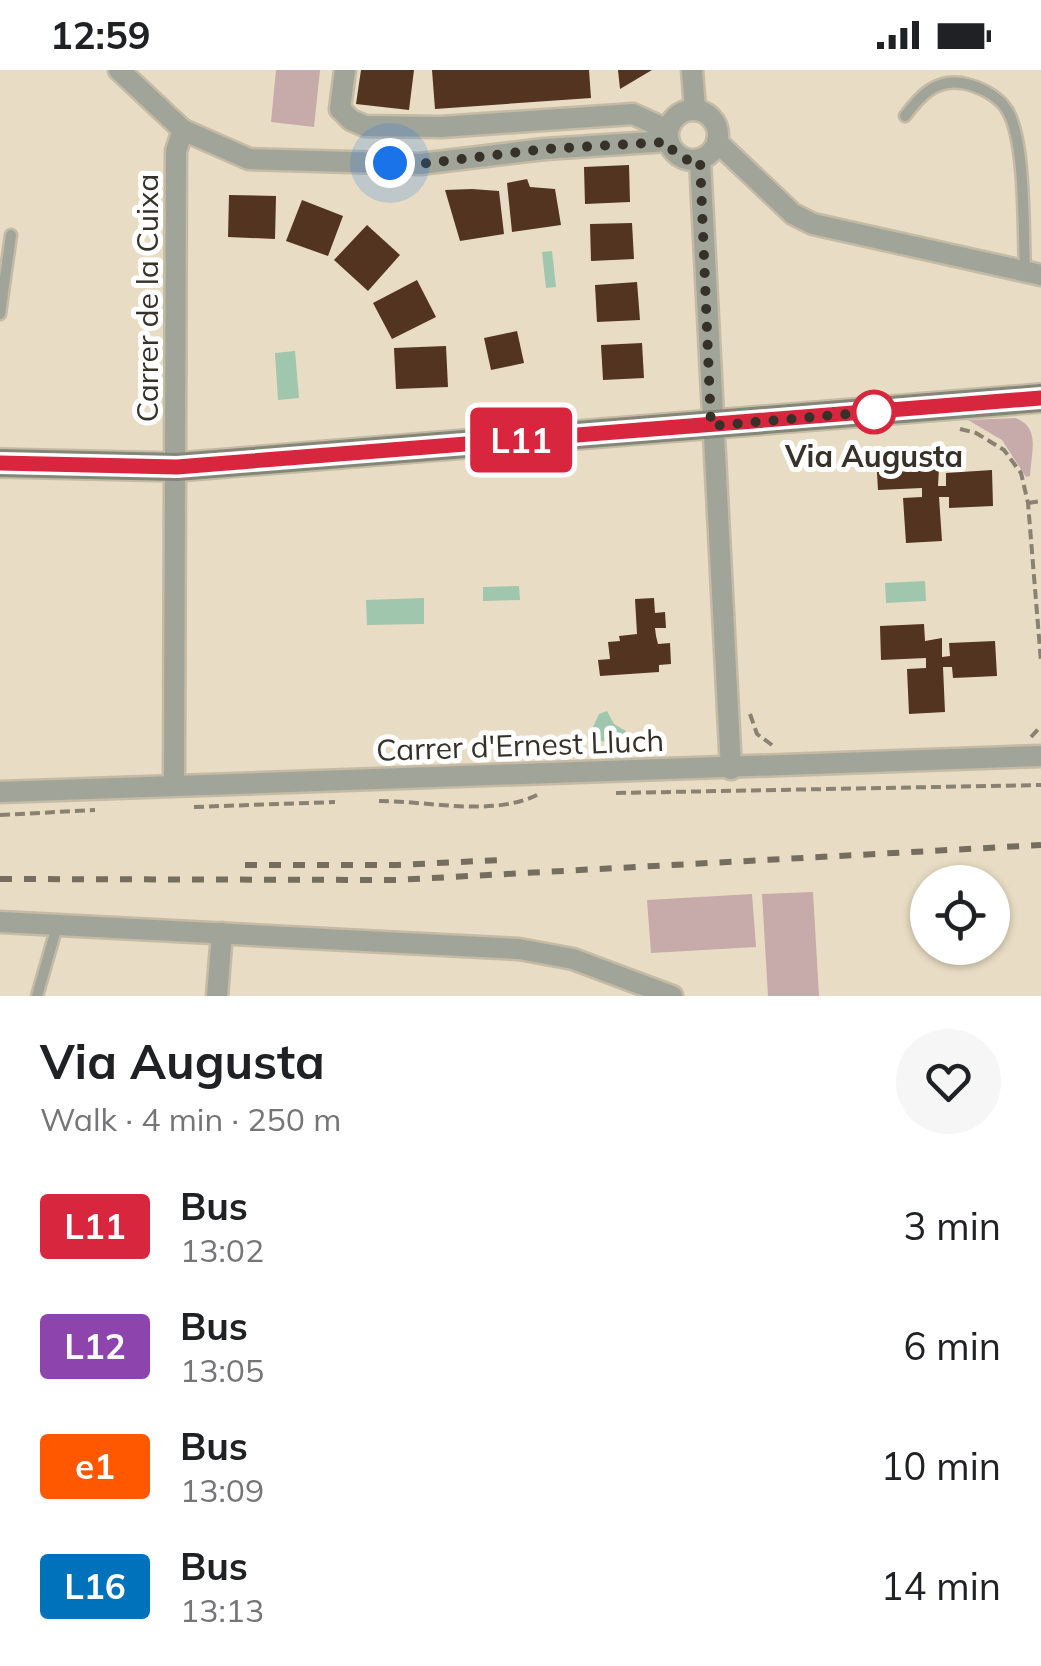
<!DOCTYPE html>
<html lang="en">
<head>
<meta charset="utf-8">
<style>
  :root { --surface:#fff; --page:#f6f6f6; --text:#202124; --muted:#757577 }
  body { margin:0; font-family:Mulish,sans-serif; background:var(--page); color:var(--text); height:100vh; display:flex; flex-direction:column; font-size:38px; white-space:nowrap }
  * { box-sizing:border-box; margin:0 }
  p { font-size:32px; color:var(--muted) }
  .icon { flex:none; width:55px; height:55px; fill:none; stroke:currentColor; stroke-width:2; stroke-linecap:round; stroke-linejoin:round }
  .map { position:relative; height:926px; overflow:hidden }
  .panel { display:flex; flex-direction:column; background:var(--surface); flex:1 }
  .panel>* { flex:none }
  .badge { padding:0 20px; border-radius:8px; font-size:35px; line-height:65px }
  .controls { position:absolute; left:910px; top:795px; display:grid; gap:20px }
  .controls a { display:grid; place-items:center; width:100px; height:100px; border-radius:50%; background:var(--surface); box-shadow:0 2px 8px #0004; font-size:50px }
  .you { position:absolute; width:50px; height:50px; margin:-25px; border:8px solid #fff; border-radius:50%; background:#1a73e8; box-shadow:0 0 0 15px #1a73e833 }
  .map>.badge { position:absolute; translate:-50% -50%; box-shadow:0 0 0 5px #fff }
  .round { display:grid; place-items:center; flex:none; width:105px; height:105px; border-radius:52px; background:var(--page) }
  .summary { display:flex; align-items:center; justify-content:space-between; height:170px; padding:0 40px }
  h1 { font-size:48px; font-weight:700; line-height:75px }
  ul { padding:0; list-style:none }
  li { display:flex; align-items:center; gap:30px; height:120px; padding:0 40px }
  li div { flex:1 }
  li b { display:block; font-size:38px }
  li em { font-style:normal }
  li .badge { min-width:110px; font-weight:700; text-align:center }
  .status { display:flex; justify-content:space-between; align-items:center; height:70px; padding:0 50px; background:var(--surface); direction:ltr }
  .status svg { height:28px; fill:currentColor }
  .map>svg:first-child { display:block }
  .green { fill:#c7aaaa }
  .water { fill:#a0c6ad }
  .building { fill:#523421 }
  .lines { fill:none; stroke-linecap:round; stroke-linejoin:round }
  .service-casing { stroke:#c5bba5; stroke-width:15 }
  .minor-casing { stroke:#c5bba5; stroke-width:25 }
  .secondary-casing { stroke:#c5bba5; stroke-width:32 }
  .path { stroke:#898171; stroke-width:4; stroke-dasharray:10 5; stroke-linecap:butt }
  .service { stroke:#a0a499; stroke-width:10 }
  .minor { stroke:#a0a499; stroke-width:20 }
  .secondary { stroke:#828777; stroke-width:28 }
  .rail { stroke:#756e5f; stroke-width:6; stroke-dasharray:12 12; stroke-linecap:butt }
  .line-casing { stroke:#fff; stroke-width:22 }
  .line { stroke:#d7263d; stroke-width:15 }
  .walk { stroke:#373229; stroke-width:10; stroke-dasharray:0 18 }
  .stop-dot { fill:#fff; stroke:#d7263d; stroke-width:5 }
  .labels { text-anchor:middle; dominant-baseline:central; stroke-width:10; stroke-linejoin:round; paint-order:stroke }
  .street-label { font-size:30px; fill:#373229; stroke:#fff }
  .stop-label { font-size:30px; font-weight:bold; fill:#373229; stroke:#fff }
</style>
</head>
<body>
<div class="status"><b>12:59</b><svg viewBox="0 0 49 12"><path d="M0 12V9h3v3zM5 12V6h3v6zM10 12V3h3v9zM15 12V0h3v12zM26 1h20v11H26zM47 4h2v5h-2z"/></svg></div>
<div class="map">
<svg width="1041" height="926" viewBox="0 0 1041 926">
  <rect width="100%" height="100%" fill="#e8ddc4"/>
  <g class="green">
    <path d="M 276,0 L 320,0 L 314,57 L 271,52 Z"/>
    <path d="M 1016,348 C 1041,359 1031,382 1030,406 L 1026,407 L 1002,370 L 968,350 Z"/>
    <path d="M 813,822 L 819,926 L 768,926 L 762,824 Z"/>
    <path d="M 752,824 L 756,877 L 651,883 L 647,830 Z"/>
  </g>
  <g class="water">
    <path d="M 552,181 L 556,217 L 546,218 L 542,182 Z"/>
    <path d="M 295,281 L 299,328 L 278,330 L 275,283 Z"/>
    <path d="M 925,511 L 926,531 L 886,533 L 885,513 Z"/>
    <path d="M 519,516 L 520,530 L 483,531 L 483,517 Z"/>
    <path d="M 424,528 L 424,554 L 367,555 L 366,530 Z"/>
    <path d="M 607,641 L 614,654 L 626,661 L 616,673 L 601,671 L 593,657 L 599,644 Z"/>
  </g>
  <g class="building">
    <path d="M 361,0 L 414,0 L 409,40 L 356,34 Z"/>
    <path d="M 432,0 L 589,0 L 591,28 L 435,39 Z"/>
    <path d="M 618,0 L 652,0 L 620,19 Z"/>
    <path d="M 629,95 L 630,132 L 585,134 L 584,97 Z"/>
    <path d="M 527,109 L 530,117 L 555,119 L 561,155 L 512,162 L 507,113 Z"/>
    <path d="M 472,119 L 499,121 L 504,164 L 460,171 L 445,120 Z"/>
    <path d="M 229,125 L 276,126 L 275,169 L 228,167 Z"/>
    <path d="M 302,130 L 343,146 L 328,186 L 286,171 Z"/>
    <path d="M 632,153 L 634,189 L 591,191 L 590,154 Z"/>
    <path d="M 367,155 L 400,185 L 368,221 L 334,190 Z"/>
    <path d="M 417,210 L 436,247 L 392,269 L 373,233 Z"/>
    <path d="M 637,212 L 640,250 L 597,252 L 595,215 Z"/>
    <path d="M 517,261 L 524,293 L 491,300 L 484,268 Z"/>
    <path d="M 642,273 L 644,308 L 603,310 L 601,275 Z"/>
    <path d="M 446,276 L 448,317 L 396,319 L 394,278 Z"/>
    <path d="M 920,384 L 921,401 L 939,397 L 938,416 L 946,416 L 946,403 L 992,400 L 993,436 L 949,438 L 949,427 L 939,427 L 942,471 L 906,473 L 903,428 L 922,427 L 922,418 L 878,420 L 876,386 Z"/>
    <path d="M 654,528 L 655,543 L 665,542 L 666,558 L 655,558 L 656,566 L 658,574 L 670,573 L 671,594 L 659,595 L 659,602 L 600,606 L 598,590 L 610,589 L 608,572 L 620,571 L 619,566 L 637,564 L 635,529 Z"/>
    <path d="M 924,554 L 925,571 L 942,568 L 942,587 L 950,586 L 949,573 L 995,571 L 997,606 L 953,608 L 952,597 L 943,597 L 945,642 L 909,644 L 907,599 L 926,598 L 926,588 L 881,590 L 880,556 Z"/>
  </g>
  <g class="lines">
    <defs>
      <g id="service">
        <path d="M 905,46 C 920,26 935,9 962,13 C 978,16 998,25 1007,40 C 1026,70 1023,162 1025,201"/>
        <path d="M 0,244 L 11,165"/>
        <path d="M 37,926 L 57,856"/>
      </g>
      <g id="minor">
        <path d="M 119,0 L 183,60 L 249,89 L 420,94 L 545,79 L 668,71"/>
        <path d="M 345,0 L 340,39 L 351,50 L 365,56 L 441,57 L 633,44 L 668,60"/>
        <path d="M 692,0 L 695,40"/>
        <circle cx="693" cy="65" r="25"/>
        <path d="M 717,72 L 793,144 L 813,154 L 1041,205"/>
        <path d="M 700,90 L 731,699"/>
        <path d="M 174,715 L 176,81 L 183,60"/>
        <path d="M 0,722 L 1041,686"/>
        <path d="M 0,852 L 519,879 L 573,889 L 672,926"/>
        <path d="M 217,926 L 222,863"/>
      </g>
      <path id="secondary" d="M 0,393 L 177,397 L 1041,328"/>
    </defs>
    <use href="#service" class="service-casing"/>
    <use href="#minor" class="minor-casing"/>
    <use href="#secondary" class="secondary-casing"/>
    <g class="path">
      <path d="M 960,359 L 976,363 L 1004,380 L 1021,403 L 1028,433 L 1041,592"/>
      <path d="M 1028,433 L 1041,431"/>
      <path d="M 750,644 L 757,664 L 772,675"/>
      <path d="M 1031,667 L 1041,656"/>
      <path d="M 616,723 L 1041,715"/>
      <path d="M 379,731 C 430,731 491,747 537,725"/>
      <path d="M 194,737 L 335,732"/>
      <path d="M 0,745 L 95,740"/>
    </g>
    <use href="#service" class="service"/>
    <use href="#minor" class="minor"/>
    <use href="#secondary" class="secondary"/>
    <g class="rail">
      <path d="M 245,795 L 398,795 L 500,790"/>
      <path d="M 0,809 L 396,810 L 1041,775"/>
    </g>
  </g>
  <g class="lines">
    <defs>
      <path id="line" d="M 0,393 L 177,397 L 1041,328"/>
    </defs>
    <use href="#line" class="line-casing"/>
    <use href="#line" class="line"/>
    <path class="walk" d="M 390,93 L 420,94 L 545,79 L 668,72 C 674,86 684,92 700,90 L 711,356 L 882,341 L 874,342"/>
  </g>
  <circle class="stop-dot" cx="874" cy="342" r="20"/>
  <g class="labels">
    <g class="street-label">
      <text transform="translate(147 228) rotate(-90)">Carrer de la Cuixa</text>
      <text transform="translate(520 675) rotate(-2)">Carrer d'Ernest Lluch</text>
    </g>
    <g class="stop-label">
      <text x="874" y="386">Via Augusta</text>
    </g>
  </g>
</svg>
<div class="controls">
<a><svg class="icon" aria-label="locate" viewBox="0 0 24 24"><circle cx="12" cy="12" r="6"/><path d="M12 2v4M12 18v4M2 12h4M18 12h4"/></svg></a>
</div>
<div class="you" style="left:390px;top:93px"></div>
<b class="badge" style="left:521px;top:370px;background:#d7263d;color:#fff">L11</b>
</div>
<section class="panel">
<div class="summary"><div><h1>Via Augusta</h1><p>Walk · 4 min · 250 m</p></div><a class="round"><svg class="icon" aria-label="heart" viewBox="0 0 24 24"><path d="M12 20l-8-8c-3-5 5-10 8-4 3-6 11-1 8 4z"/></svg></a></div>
<ul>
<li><span class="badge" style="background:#d7263d;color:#fff">L11</span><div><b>Bus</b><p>13:02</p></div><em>3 min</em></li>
<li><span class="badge" style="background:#8e44ad;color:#fff">L12</span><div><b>Bus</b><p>13:05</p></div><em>6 min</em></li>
<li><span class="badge" style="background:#ff5800;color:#fff">e1</span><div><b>Bus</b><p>13:09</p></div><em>10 min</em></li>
<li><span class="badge" style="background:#0072bc;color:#fff">L16</span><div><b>Bus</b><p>13:13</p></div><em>14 min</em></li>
</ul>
</section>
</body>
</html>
